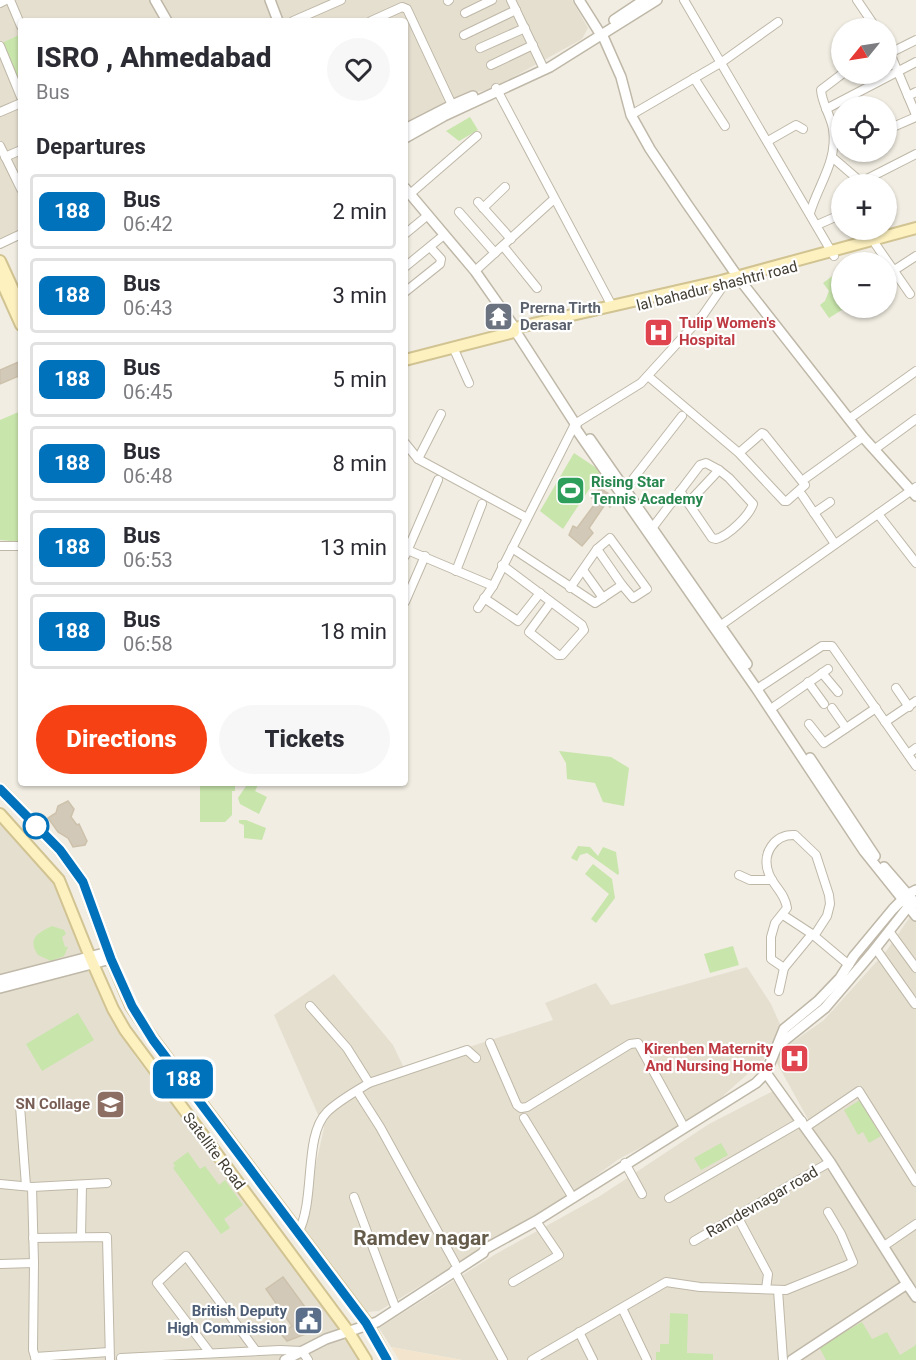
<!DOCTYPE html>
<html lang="en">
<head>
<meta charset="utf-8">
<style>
  :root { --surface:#fff; --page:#f7f7f7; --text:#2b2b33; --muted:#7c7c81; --line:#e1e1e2; --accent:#f64114 }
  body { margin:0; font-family:Roboto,sans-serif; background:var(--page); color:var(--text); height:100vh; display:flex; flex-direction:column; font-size:22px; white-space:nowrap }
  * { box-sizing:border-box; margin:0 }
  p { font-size:20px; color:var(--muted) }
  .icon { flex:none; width:33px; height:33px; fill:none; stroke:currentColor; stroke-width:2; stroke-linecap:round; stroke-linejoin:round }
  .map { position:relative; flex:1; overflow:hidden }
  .panel { position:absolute; left:18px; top:18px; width:390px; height:768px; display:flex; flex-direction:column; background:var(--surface); border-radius:6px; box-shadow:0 2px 4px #0004 }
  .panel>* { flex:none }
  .badge { padding:0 12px; border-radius:9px; font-size:21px; line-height:39px }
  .needle { width:39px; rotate:240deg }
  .buttons { position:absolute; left:831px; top:18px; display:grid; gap:12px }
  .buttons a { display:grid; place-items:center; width:66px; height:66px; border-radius:50%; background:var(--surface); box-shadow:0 2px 4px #0004; font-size:30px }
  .map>.badge { position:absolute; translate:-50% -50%; box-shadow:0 0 0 3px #fff }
  h2 { padding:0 18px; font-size:22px; line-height:54px }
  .round { display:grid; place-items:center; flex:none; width:63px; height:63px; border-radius:32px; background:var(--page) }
  .overview { display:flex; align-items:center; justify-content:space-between; height:102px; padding:0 18px }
  h1 { font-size:28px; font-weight:800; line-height:45px }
  .cta { display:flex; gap:12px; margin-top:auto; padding:12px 18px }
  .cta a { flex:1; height:69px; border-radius:36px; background:var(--accent); color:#fff; font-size:24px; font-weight:800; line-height:69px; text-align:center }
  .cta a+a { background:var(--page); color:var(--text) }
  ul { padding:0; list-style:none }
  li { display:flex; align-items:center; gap:18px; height:75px; margin:0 12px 9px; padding:0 6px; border:3px solid var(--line); border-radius:6px }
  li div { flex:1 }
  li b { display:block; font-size:22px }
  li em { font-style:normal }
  li .badge { min-width:66px; font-weight:700; text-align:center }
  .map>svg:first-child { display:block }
  .residential { fill:#e5dfd0 }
  .commercial { fill:#f3e5cd }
  .green { fill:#c8e5ab }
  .building { fill:#d2c9b8; stroke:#cdc1ab; stroke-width:1.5 }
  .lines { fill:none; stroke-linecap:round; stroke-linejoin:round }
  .minor-casing { stroke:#bfb8a8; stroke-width:10 }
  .tertiary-casing { stroke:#bfb8a8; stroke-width:12 }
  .secondary-casing { stroke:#d1c392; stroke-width:14 }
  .minor { stroke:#fff; stroke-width:8 }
  .tertiary { stroke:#fff; stroke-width:9 }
  .secondary { stroke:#fdf1c0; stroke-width:10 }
  .line-casing { stroke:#fff; stroke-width:14 }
  .line { stroke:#0072bc; stroke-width:9 }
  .stop-dot { fill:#fff; stroke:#0072bc; stroke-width:3 }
  .labels { text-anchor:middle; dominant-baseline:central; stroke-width:4.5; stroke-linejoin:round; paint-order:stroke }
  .street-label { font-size:15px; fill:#423d33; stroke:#fff }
  .worship-label { font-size:15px; font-weight:bold; fill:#5b616d; stroke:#fff; text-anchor:start }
  .health-label { font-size:15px; font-weight:bold; fill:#be3a42; stroke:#fff; text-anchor:start }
  .leisure-label { font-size:15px; font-weight:bold; fill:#27864d; stroke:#fff; text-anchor:start }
  .education-label { font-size:15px; font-weight:bold; fill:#785e54; stroke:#fff; text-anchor:end }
  .service-label { font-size:15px; font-weight:bold; fill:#4e5e75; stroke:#fff; text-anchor:end }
  .district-label { font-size:21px; font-weight:bold; fill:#655b4a; stroke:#fff }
</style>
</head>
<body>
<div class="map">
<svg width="916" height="1360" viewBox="0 0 916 1360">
  <rect width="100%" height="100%" fill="#f1ede2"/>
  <g class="residential">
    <path d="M 0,0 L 572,0 L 588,28 L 582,39 L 492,89 L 458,96 L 405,123 L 405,21 L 21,21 L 21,232 L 0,240 Z"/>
    <path d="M 0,823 L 41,864 L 57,888 L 81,949 L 135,1056 L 307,1282 L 360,1360 L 0,1360 Z"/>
    <path d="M 912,914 L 916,919 L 916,1287 L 819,1139 L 773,1056 L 824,1020 L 887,950 Z"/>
    <path d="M 747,967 L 771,1004 L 784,1033 L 769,1055 L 715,1103 L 684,1125 L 619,1159 L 564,1199 L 379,1311 L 367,1312 L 302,1225 L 324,1128 L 274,1015 L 334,974 L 393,1045 L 404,1068 L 553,1020 L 545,1003 L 596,983 L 611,1005 Z"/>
    <path d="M 771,1092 L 781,1092 L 811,1146 L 916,1299 L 916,1360 L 462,1360 L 391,1347 L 379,1328 L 494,1255 L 600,1196 L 709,1124 Z"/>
  </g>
  <path class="commercial" d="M 391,1347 L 462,1360 L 399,1360 Z"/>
  <g class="green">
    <path d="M 19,35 L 21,41 L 21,77 L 17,78 L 2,43 Z"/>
    <path d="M 470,117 L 478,130 L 459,141 L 446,131 Z"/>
    <path d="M 835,274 L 841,283 L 842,308 L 845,308 L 829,318 L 820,305 L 825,301 L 829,291 L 823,283 Z"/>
    <path d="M 21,411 L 21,542 L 0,540 L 0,420 Z"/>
    <path d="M 574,453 L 601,471 L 563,529 L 540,511 Z"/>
    <path d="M 559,751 L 611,757 L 629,768 L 624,806 L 603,802 L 595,783 L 567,779 L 566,763 Z"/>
    <path d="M 200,783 L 235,783 L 235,791 L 232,791 L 232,815 L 225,822 L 200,822 Z"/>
    <path d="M 248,783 L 259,783 L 255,791 L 267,797 L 259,814 L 240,804 L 238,798 Z"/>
    <path d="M 239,820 L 246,820 L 266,828 L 262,840 L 244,838 L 244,825 L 239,823 Z"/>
    <path d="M 578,846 L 590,847 L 598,856 L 603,847 L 616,852 L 619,873 L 618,875 L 587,853 L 580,855 L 577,861 L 571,858 Z"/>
    <path d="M 593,864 L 612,879 L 615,898 L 596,923 L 591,919 L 609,894 L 585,874 Z"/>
    <path d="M 52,926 L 64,930 L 66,934 L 62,937 L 65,947 L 68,947 L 64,956 L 51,961 L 38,955 C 27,938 38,933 52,926 Z"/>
    <path d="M 733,946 L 739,965 L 710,973 L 704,954 Z"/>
    <path d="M 78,1013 L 94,1040 L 42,1071 L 26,1044 Z"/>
    <path d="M 860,1100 L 881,1136 L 869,1143 L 863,1132 L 858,1135 L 844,1110 Z"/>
    <path d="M 721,1143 L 728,1155 L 701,1170 L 694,1158 Z"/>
    <path d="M 188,1152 L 200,1169 L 205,1166 L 219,1185 L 225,1180 L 243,1205 L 224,1219 L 230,1228 L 221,1234 L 173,1168 L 175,1166 L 173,1163 Z"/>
    <path d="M 670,1313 L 688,1314 L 687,1353 L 713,1354 L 713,1360 L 656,1360 L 656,1352 L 660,1352 L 660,1344 L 669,1344 Z"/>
    <path d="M 862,1322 L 872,1339 L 887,1332 L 900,1355 L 916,1345 L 916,1360 L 826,1360 L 819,1347 Z"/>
  </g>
  <g class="building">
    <path d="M 21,361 L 21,375 L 0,384 L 0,370 Z"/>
    <path d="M 600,488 L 615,498 L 610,507 L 606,503 L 589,528 L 593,533 L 582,546 L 569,535 L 573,526 L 577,528 L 597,501 L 592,498 Z"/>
    <path d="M 68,801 L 74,809 L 71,817 L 77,825 L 79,824 L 87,841 L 85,845 L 73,847 L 68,838 L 58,832 L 48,818 L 56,813 L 58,806 Z"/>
    <path d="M 283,1277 L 316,1322 L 311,1332 L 287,1341 L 281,1334 L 292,1326 L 266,1289 Z"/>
  </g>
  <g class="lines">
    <defs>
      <g id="minor">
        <path d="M 10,0 L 21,26"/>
        <path d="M 511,0 L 542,65"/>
        <path d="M 684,0 L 834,256"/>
        <path d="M 857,0 L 876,28"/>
        <path d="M 448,1 L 449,0"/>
        <path d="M 0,3 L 6,0"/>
        <path d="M 465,13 L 492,0"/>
        <path d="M 293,21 L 341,0"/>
        <path d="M 371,21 L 402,7 L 407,9 L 452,105"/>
        <path d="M 464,35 L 516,10"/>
        <path d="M 0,46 L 21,97"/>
        <path d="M 887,46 L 916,115"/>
        <path d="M 480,48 L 525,28"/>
        <path d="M 890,53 L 916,40"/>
        <path d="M 491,65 L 533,45"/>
        <path d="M 694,78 L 725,126"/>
        <path d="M 496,88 L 612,306"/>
        <path d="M 908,96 L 916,92"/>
        <path d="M 826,109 L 916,62"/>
        <path d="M 0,112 L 21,103"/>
        <path d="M 631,115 L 722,62 L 778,22"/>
        <path d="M 886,130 L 916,117"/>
        <path d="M 768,141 L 796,125 L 803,129"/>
        <path d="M 0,146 L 21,189"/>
        <path d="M 5,157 L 21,150"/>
        <path d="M 832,157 L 861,182 L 916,154"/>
        <path d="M 410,194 L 477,136"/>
        <path d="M 478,202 L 511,239"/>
        <path d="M 483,208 L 505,187"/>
        <path d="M 459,212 L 495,253"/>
        <path d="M 810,213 C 818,185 838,161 833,129 C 831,116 822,104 821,90 L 842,74"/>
        <path d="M 817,225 L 842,214"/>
        <path d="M 405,234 L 428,215"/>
        <path d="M 861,239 L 873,234 L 871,230"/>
        <path d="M 0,244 L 21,234"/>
        <path d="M 876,245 L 910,294"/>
        <path d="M 503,246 L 537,288"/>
        <path d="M 405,267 L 444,235"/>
        <path d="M 475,271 L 554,199"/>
        <path d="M 893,271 L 916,256"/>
        <path d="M 405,292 L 440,264 L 441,259 L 430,247"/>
        <path d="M 453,347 L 469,383"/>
        <path d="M 648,376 L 739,453 L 784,501 L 787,501 L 805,485 L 764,434 L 762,433 L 739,453"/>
        <path d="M 849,419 L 916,371"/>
        <path d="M 405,443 L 418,459 L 527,518"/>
        <path d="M 875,449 L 916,419"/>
        <path d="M 418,459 L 441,414"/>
        <path d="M 806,478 L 863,437"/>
        <path d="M 626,488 L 682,416"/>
        <path d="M 680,491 L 712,538 L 716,539 C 728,536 749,516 753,504 L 729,478 L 719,470 L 688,503"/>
        <path d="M 802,495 L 835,544"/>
        <path d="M 814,513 L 830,502"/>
        <path d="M 878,514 L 916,563"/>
        <path d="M 653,527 L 700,465 L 706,463 L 719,470"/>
        <path d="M 0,546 L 21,546"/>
        <path d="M 512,548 L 595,603 L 622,585 L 597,549"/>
        <path d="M 405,549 L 493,586"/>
        <path d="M 405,556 L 438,480"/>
        <path d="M 502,565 L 582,625 L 584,630 L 562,655 L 558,655 L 529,632 L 551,602"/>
        <path d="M 583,570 L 603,598"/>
        <path d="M 456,571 L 482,504"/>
        <path d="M 570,588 L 597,549 L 610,538 L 647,589 L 633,598 L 622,585"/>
        <path d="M 484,598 L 518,621 L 540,593"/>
        <path d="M 405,602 L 425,556"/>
        <path d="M 478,608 L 493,586 L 575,424 L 641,383 L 703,315 L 723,286"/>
        <path d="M 717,628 L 916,487"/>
        <path d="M 822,673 L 838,692"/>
        <path d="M 808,682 L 824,704"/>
        <path d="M 896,688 L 909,707"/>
        <path d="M 757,689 L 822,646 L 832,646 L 916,766"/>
        <path d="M 775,706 L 828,669"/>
        <path d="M 832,708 L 846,728"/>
        <path d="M 885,722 L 916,701"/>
        <path d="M 809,724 L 824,743 L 876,708"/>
        <path d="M 908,754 L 916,748"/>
        <path d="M 739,875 L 750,880 L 772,880"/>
        <path d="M 783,915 L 812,934 L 849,965"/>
        <path d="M 889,931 L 916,968"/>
        <path d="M 812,934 L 784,968 L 771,959 L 771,937 L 775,923 L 787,908 C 785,893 774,887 769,874 C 761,854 774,834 795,835 L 816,855 L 829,895 L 830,904 L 827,916 L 814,936"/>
        <path d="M 876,949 L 915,1004"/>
        <path d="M 779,991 L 784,968"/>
        <path d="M 490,1043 L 517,1105 L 521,1108 L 527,1107 L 630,1044 L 638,1043 L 684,1127"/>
        <path d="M 369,1083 L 467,1050 L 476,1058"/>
        <path d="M 357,1091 L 380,1127 L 455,1263"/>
        <path d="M 20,1106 L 26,1186"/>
        <path d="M 524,1118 L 573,1198"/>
        <path d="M 806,1127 L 859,1091 L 916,1182"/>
        <path d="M 625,1163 L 642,1194"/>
        <path d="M 0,1184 L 32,1187 L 34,1263 L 33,1350 L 36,1360"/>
        <path d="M 32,1187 L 107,1183"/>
        <path d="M 354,1197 L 394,1304"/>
        <path d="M 669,1198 L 802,1121"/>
        <path d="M 737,1216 L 768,1274 L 766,1289"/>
        <path d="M 298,1233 C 316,1200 303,1136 327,1112 C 338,1101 355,1092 369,1083 L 347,1048 L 310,1006"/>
        <path d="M 81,1237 L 82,1185"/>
        <path d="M 33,1238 L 107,1237 L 110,1360"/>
        <path d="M 694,1241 L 830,1162"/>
        <path d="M 884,1246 L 916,1224"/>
        <path d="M 0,1264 L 34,1263"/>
        <path d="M 454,1270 L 503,1360"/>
        <path d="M 513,1282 L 559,1255 L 536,1221"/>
        <path d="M 778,1290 L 783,1360"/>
        <path d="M 622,1308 L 647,1360"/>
        <path d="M 579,1332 L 593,1360"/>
        <path d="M 210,1353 L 157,1283 L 186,1256 L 256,1351"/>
        <path d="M 35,1357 L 109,1352"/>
        <path d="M 121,1358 L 280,1350 L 302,1351 L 308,1360"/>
        <path d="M 532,1360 L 666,1282 L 700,1287 L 786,1290 L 845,1266 L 853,1262 L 841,1234 L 828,1212"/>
      </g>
      <g id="tertiary">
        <path d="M 155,0 L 167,21"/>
        <path d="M 270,0 L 278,21"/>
        <path d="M 579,0 L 601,35"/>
        <path d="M 614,20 L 644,0"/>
        <path d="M 602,34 L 621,77 L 631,115 L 650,149 L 687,204 L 740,280 L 863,437 L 916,496"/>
        <path d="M 405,129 L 452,105 L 473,96"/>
        <path d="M 405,138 L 444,116 L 550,67 L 657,0"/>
        <path d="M 405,188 L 475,271 L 515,328"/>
        <path d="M 516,332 L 576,425 L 576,429 L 756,688 L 864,851 L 916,916"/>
        <path d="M 590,439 L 747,664"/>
        <path d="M 810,758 L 875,856"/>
        <path d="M 884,867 L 916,904"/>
        <path d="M 0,980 L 108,952"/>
        <path d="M 0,988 L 111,959"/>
        <path d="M 780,1044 L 825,1008 L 871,954 L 912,902"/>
        <path d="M 766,1073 L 830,1162 L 909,1287"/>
        <path d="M 285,1360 L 326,1339 L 377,1322 L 483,1253 L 485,1249 L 536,1221 L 756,1083 L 766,1073 L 784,1029 L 818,1001 L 840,978 L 854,956 L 893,909 L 908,894 L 916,890"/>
        <path d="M 792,1360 L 907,1284 L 916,1297"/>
      </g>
      <g id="secondary">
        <path d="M 0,261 L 21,307"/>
        <path d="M 0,278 L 21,325"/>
        <path d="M 515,328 L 721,281 L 916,228"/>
        <path d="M 405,360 L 514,332"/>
        <path d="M 0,789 L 60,850 L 83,882 L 111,959 L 131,1006 L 153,1039 L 367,1323 L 387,1360"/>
        <path d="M 0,814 L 59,880 L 90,957 L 113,1009 L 125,1030 L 348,1331 L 366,1360"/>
      </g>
    </defs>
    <use href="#minor" class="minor-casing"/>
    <use href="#tertiary" class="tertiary-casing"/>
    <use href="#secondary" class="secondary-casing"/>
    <use href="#minor" class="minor"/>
    <use href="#tertiary" class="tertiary"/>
    <use href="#secondary" class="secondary"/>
  </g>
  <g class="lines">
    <defs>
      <path id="line" d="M 0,789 L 60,850 L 83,882 L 111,959 L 132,1006 L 153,1040 L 366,1323 L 387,1360"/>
    </defs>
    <use href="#line" class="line-casing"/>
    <use href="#line" class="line"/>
  </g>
  <defs>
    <symbol id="temple-square" viewBox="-11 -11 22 22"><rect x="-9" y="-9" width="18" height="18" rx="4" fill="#6b7280" stroke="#fff"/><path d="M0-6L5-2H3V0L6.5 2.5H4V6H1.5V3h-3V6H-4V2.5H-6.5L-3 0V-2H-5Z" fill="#fff"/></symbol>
    <symbol id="hospital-square" viewBox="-11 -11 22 22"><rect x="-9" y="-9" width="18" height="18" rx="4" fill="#e0444e" stroke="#fff"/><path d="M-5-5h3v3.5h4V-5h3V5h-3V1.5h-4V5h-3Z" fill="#fff"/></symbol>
    <symbol id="stadium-square" viewBox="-11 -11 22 22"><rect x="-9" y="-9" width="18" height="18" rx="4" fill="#2e9e5b" stroke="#fff"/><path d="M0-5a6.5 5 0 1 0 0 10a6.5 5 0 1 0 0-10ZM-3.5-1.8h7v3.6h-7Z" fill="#fff"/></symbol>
    <symbol id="university-square" viewBox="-11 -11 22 22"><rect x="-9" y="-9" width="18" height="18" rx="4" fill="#8d6e63" stroke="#fff"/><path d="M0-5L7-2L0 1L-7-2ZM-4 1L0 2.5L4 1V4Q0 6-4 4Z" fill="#fff"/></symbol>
    <symbol id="civic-square" viewBox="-11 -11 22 22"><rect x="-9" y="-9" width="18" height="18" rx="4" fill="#5c6f8a" stroke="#fff"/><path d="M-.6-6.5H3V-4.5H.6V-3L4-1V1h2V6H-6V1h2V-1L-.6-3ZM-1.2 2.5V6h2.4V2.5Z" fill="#fff"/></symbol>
  </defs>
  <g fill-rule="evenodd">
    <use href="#temple-square" x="482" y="300" width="33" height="33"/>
    <use href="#hospital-square" x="642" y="316" width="33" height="33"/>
    <use href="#stadium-square" x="554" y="474" width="33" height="33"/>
    <use href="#hospital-square" x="778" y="1042" width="33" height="33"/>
    <use href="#university-square" x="94" y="1088" width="33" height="33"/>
    <use href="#civic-square" x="292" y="1304" width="33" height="33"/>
  </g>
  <circle class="stop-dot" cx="36" cy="826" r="12"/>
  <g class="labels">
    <g class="street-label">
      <text transform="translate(717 286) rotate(-14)">lal bahadur shashtri road</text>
      <text transform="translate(214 1151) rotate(53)">Satellite Road</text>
      <text transform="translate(762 1202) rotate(-30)">Ramdevnagar road</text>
    </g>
    <g class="worship-label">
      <text x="520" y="308">Prerna Tirth<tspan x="520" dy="17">Derasar</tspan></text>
    </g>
    <g class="health-label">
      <text x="679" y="323">Tulip Women's<tspan x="679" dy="17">Hospital</tspan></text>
      <text x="773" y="1049" text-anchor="end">Kirenben Maternity<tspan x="773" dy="17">And Nursing Home</tspan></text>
    </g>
    <g class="leisure-label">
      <text x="591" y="482">Rising Star<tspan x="591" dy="17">Tennis Academy</tspan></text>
    </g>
    <g class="education-label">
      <text x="90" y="1104">SN Collage</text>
    </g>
    <g class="service-label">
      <text x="287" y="1311">British Deputy<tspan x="287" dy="17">High Commission</tspan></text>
    </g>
    <g class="district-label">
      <text x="421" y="1238">Ramdev nagar</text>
    </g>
  </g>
</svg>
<div class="buttons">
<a><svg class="needle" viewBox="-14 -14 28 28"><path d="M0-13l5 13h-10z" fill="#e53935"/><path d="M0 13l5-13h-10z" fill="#7c7c81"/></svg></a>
<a><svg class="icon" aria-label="locate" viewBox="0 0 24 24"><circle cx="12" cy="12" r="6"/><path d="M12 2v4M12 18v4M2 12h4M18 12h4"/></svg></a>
<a>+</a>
<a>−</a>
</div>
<b class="badge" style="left:183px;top:1079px;background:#0072bc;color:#fff">188</b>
<section class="panel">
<div class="overview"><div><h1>ISRO , Ahmedabad</h1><p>Bus</p></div><a class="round"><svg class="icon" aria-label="heart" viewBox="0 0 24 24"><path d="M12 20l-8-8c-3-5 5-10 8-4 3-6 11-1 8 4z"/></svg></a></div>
<h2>Departures</h2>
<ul>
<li><span class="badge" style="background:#0072bc;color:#fff">188</span><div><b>Bus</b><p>06:42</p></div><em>2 min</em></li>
<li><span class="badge" style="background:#0072bc;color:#fff">188</span><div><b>Bus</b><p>06:43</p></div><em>3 min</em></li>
<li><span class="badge" style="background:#0072bc;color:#fff">188</span><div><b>Bus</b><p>06:45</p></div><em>5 min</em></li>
<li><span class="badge" style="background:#0072bc;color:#fff">188</span><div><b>Bus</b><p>06:48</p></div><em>8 min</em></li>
<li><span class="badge" style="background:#0072bc;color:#fff">188</span><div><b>Bus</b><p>06:53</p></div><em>13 min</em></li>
<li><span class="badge" style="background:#0072bc;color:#fff">188</span><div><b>Bus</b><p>06:58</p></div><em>18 min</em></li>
</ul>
<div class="cta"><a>Directions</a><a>Tickets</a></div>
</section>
</div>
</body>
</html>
